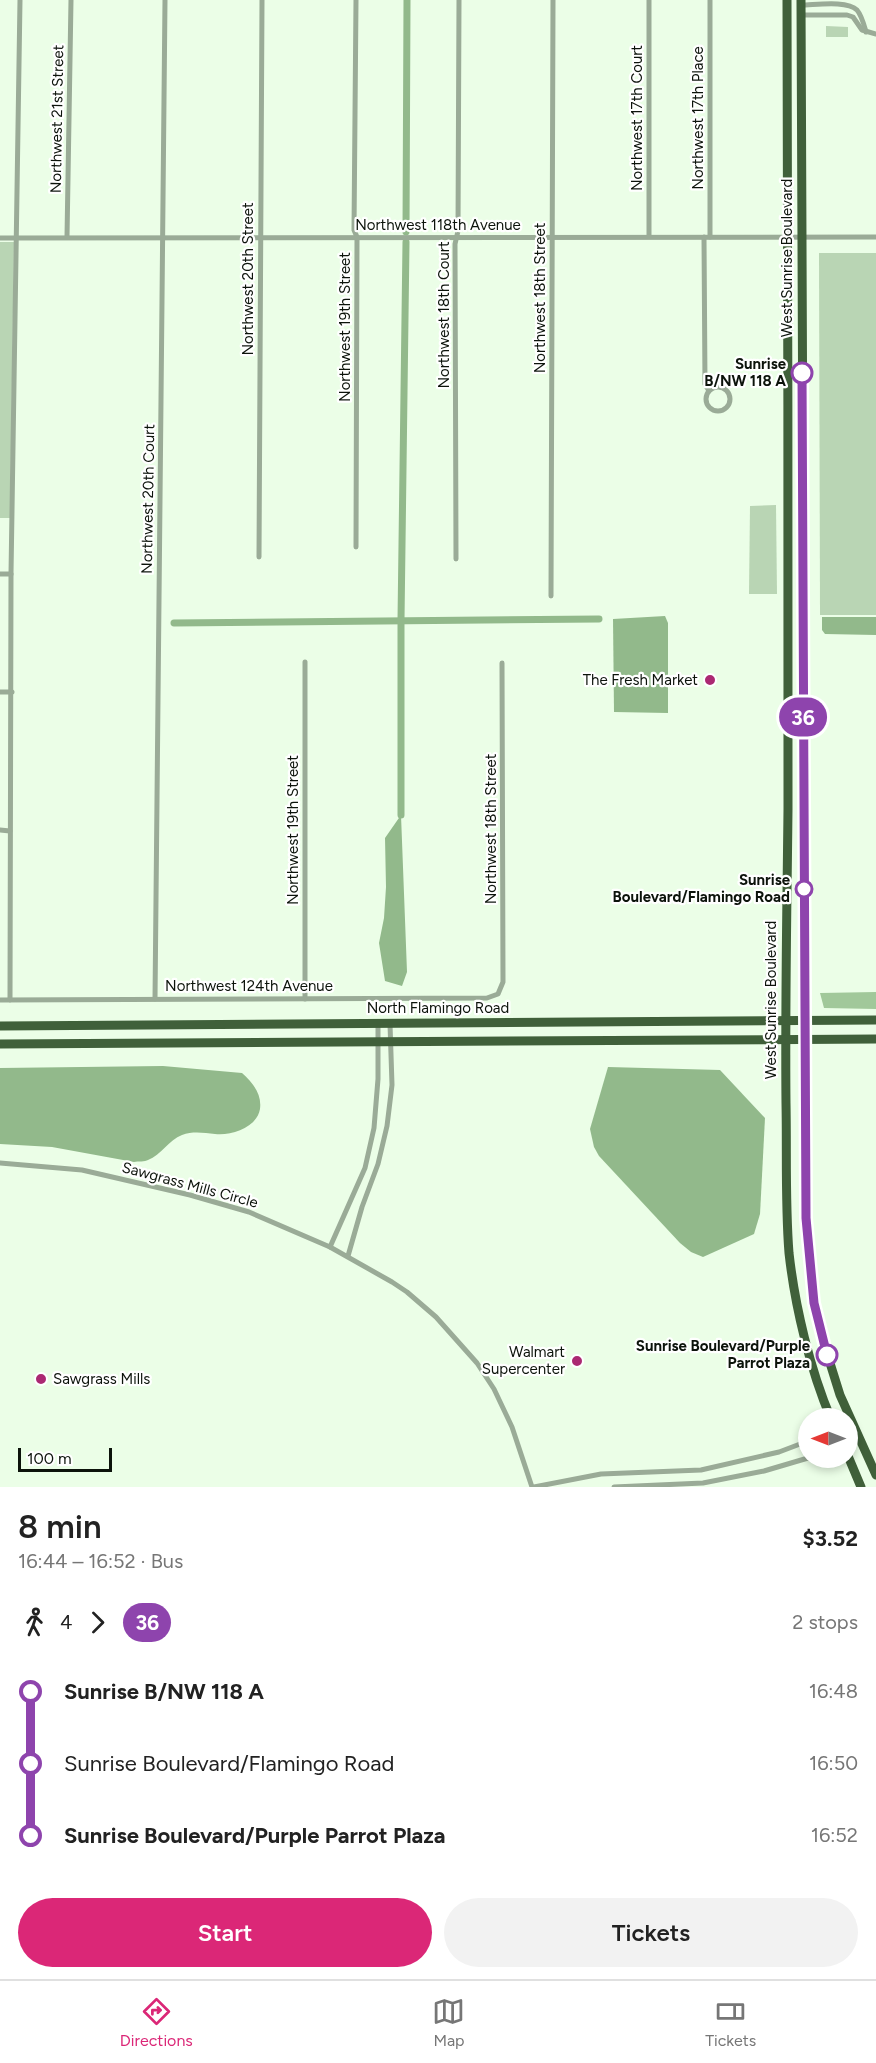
<!DOCTYPE html>
<html lang="en">
<head>
<meta charset="utf-8">
<style>
  :root { --surface:#fff; --page:#f2f2f2; --text:#222; --muted:#767676; --line:#e0e0e0; --accent:#db2777 }
  body { margin:0; font-family:Figtree,sans-serif; background:var(--page); color:var(--text); height:100vh; display:flex; flex-direction:column; font-size:22px; white-space:nowrap }
  * { box-sizing:border-box; margin:0 }
  p { font-size:20px; color:var(--muted) }
  .icon { flex:none; width:33px; height:33px; fill:none; stroke:currentColor; stroke-width:2; stroke-linecap:round; stroke-linejoin:round }
  .map { position:relative; height:1487px; overflow:hidden }
  .side { display:flex; flex-direction:column; background:var(--surface); flex:1 }
  .side>* { flex:none }
  .badge { padding:0 12px; border-radius:20px; font-size:21px; line-height:39px }
  .needle { width:39px; rotate:270deg }
  .fabs { position:absolute; left:798px; top:1408px; display:grid; gap:12px }
  .fabs a { display:grid; place-items:center; width:60px; height:60px; border-radius:50%; background:var(--surface); box-shadow:0 3px 9px #0003; font-size:30px }
  .scale { position:absolute; left:18px; bottom:15px; width:94px; box-sizing:border-box; padding-left:6px; border:3px solid #0c130b; border-top:0; font-size:16px; line-height:21px; white-space:nowrap; color:#0c130b; -webkit-text-stroke:4px #fff; paint-order:stroke }
  .map>.badge { position:absolute; translate:-50% -50%; box-shadow:0 0 0 3px #fff }
  .legs { display:flex; align-items:center; gap:9px; height:66px; padding:0 18px; font-size:20px }
  .legs p { margin-inline-start:auto }
  .head { display:flex; align-items:center; justify-content:space-between; height:102px; padding:0 18px }
  h1 { font-size:33px; font-weight:600; line-height:45px }
  .cta { display:flex; gap:12px; margin-top:auto; padding:12px 18px }
  .cta a { flex:1; height:69px; border-radius:36px; background:var(--accent); color:#fff; font-size:24px; font-weight:600; line-height:69px; text-align:center }
  .cta a+a { background:var(--page); color:var(--text) }
  ul { padding:0 18px; list-style:none }
  li { display:flex; align-items:center; gap:21px; height:72px; font-size:22px }
  li i { display:grid; place-items:center; width:9px; height:100%; margin:0 8px; background:currentColor }
  li i::after { content:''; width:15px; height:15px; margin:-8px; border:4px solid; border-radius:50%; background:var(--surface) }
  li p { margin-inline-start:auto }
  li:first-child i { background:linear-gradient(#0000 50%,currentColor 0) }
  li:last-child i { background:linear-gradient(currentColor 50%,#0000 0) }
  .dock { display:flex; justify-content:space-around; align-items:center; height:84px; border-top:2px solid var(--line); background:var(--surface); font-size:16px; color:var(--muted) }
  .dock a { display:grid; justify-items:center; gap:3px }
  .dock .current { color:var(--accent) }
  .map>svg:first-child { display:block }
  .green { fill:#b9d5b4 }
  .forest { fill:#a1c89a }
  .water { fill:#92b98b }
  .lines { fill:none; stroke-linecap:round; stroke-linejoin:round }
  .canal { stroke:#92b98b; stroke-width:7 }
  .minor { stroke:#9aab97; stroke-width:5 }
  .trunk { stroke:#40603a; stroke-width:9 }
  .line-1-casing { stroke:#fff; stroke-width:14 }
  .line-1 { stroke:#8e44ad; stroke-width:9 }
  .stop-1-dot { fill:#fff; stroke:#8e44ad; stroke-width:3 }
  .poi-dot { fill:#ab2872; stroke:#fff; stroke-width:2 }
  .labels { text-anchor:middle; dominant-baseline:central; stroke-width:4.5; stroke-linejoin:round; paint-order:stroke }
  .street-label { font-size:15px; fill:#0c130b; stroke:#fff }
  .stop-label { font-size:15px; font-weight:bold; fill:#0c130b; stroke:#fff; text-anchor:end }
  .poi-label { font-size:15px; fill:#0c130b; stroke:#fff; text-anchor:end }
</style>
</head>
<body>
<div class="map">
<svg width="876" height="1487" viewBox="0 0 876 1487">
  <rect width="100%" height="100%" fill="#ebfee7"/>
  <g class="green">
    <path d="M 826,26 L 848,27 L 848,37 L 826,37 Z"/>
    <path d="M 0,242 L 14,242 L 10,518 L 0,518 Z"/>
    <path d="M 819,253 L 876,253 L 876,615 L 820,615 Z"/>
    <path d="M 776,505 L 777,594 L 749,594 L 750,506 Z"/>
  </g>
  <path class="forest" d="M 876,992 L 876,1009 L 824,1008 L 820,993 Z"/>
  <g class="water">
    <path d="M 665,616 L 668,623 L 668,713 L 614,712 L 613,619 Z"/>
    <path d="M 822,617 L 876,617 L 876,635 L 825,634 L 822,630 Z"/>
    <path d="M 401,815 L 407,972 L 402,986 L 385,981 L 379,943 L 384,918 L 386,887 L 385,838 Z"/>
    <path d="M 163,1066 L 242,1073 C 253,1083 262,1094 260,1109 C 257,1127 232,1136 215,1134 C 204,1133 193,1131 182,1135 C 169,1140 161,1155 148,1160 C 145,1162 138,1161 134,1162 L 52,1147 L 0,1144 L 0,1068 Z"/>
    <path d="M 608,1067 L 720,1070 L 765,1118 L 760,1214 L 754,1234 L 703,1257 L 691,1252 L 680,1243 L 599,1156 L 594,1147 L 590,1129 Z"/>
  </g>
  <g class="lines">
    <g class="canal">
      <path d="M 406,232 L 407,0"/>
      <path d="M 174,623 L 599,619"/>
      <path d="M 401,815 L 401,620 L 406,242"/>
    </g>
    <g class="minor">
      <path d="M 356,0 L 354,230 L 357,237 L 356,547"/>
      <path d="M 710,0 L 710,237"/>
      <path d="M 801,5 C 815,5 847,0 857,10 C 862,16 864,25 866,32"/>
      <path d="M 801,15 L 847,15 L 853,17 L 862,30 L 876,34"/>
      <path d="M 649,236 L 649,0"/>
      <path d="M 67,237 L 71,0"/>
      <path d="M 704,237 L 705,384 L 709,391"/>
      <path d="M 0,238 L 876,237"/>
      <circle cx="718" cy="399" r="12"/>
      <path d="M 259,557 L 262,0"/>
      <path d="M 456,559 L 455,244 L 458,231 L 459,0"/>
      <path d="M 0,574 L 11,574"/>
      <path d="M 551,596 L 553,0"/>
      <path d="M 305,662 L 305,999"/>
      <path d="M 0,692 L 12,692"/>
      <path d="M 0,830 L 10,831"/>
      <path d="M 155,999 L 165,0"/>
      <path d="M 0,1000 L 487,998 L 498,994 L 503,982 L 502,663"/>
      <path d="M 10,1000 L 11,574 L 20,0"/>
      <path d="M 0,1163 L 82,1170 L 190,1195 L 249,1212 L 330,1247 L 392,1282 L 407,1292 L 436,1317 L 477,1363 L 494,1389 L 512,1427 L 532,1487"/>
      <path d="M 330,1247 L 365,1168 L 374,1128 L 378,1079 L 378,1024"/>
      <path d="M 348,1256 L 362,1207 L 378,1164 L 387,1126 L 392,1085 L 390,1024"/>
      <path d="M 534,1487 L 601,1474 L 701,1470 L 779,1452 L 808,1441"/>
      <path d="M 614,1487 L 703,1483 L 764,1471 L 808,1458"/>
    </g>
    <g class="trunk">
      <path d="M 787,0 C 787,270 789,539 788,809 C 787,907 785,1005 786,1103 C 787,1152 785,1203 789,1253 C 795,1307 810,1369 831,1419"/>
      <path d="M 801,0 L 806,1218 L 814,1303 L 825,1347 L 840,1395 L 876,1475"/>
      <path d="M 0,1026 L 876,1020"/>
      <path d="M 0,1044 L 876,1039"/>
      <path d="M 848,1456 L 861,1487"/>
    </g>
  </g>
  <g class="lines">
    <defs>
      <path id="line-1" d="M 802,373 L 806,1218 L 814,1303 L 827,1355"/>
    </defs>
    <use href="#line-1" class="line-1-casing"/>
    <use href="#line-1" class="line-1"/>
  </g>
  <g class="stop-1-dot">
    <circle cx="802" cy="373" r="10"/>
    <circle cx="804" cy="889" r="8"/>
    <circle cx="827" cy="1355" r="10"/>
  </g>
  <g class="poi-dot">
    <circle cx="710" cy="680" r="6"/>
    <circle cx="577" cy="1361" r="6"/>
    <circle cx="41" cy="1379" r="6"/>
  </g>
  <g class="labels">
    <g class="street-label">
      <text transform="translate(637 118) rotate(-90)">Northwest 17th Court</text>
      <text transform="translate(698 118) rotate(-90)">Northwest 17th Place</text>
      <text transform="translate(57 119) rotate(-89)">Northwest 21st Street</text>
      <text x="438" y="225">Northwest 118th Avenue</text>
      <text transform="translate(787 258) rotate(-90)">West Sunrise Boulevard</text>
      <text transform="translate(248 279) rotate(-90)">Northwest 20th Street</text>
      <text transform="translate(540 298) rotate(-90)">Northwest 18th Street</text>
      <text transform="translate(444 315) rotate(-90)">Northwest 18th Court</text>
      <text transform="translate(345 327) rotate(-90)">Northwest 19th Street</text>
      <text transform="translate(148 499) rotate(-89)">Northwest 20th Court</text>
      <text transform="translate(491 829) rotate(-90)">Northwest 18th Street</text>
      <text transform="translate(293 830) rotate(-90)">Northwest 19th Street</text>
      <text x="249" y="986">Northwest 124th Avenue</text>
      <text transform="translate(771 1000) rotate(-90)">West Sunrise Boulevard</text>
      <text x="438" y="1008">North Flamingo Road</text>
      <text transform="translate(190 1185) rotate(15)">Sawgrass Mills Circle</text>
    </g>
    <g class="stop-label">
      <text x="786" y="364">Sunrise<tspan x="786" dy="17">B/NW 118 A</tspan></text>
      <text x="790" y="880">Sunrise<tspan x="790" dy="17">Boulevard/Flamingo Road</tspan></text>
      <text x="810" y="1346">Sunrise Boulevard/Purple<tspan x="810" dy="17">Parrot Plaza</tspan></text>
    </g>
    <g class="poi-label">
      <text x="698" y="680">The Fresh Market</text>
      <text x="565" y="1352">Walmart<tspan x="565" dy="17">Supercenter</tspan></text>
      <text x="53" y="1379" text-anchor="start">Sawgrass Mills</text>
    </g>
  </g>
</svg>
<div class="fabs">
<a><svg class="needle" viewBox="-14 -14 28 28"><path d="M0-13l5 13h-10z" fill="#e53935"/><path d="M0 13l5-13h-10z" fill="#767676"/></svg></a>
</div>
<div class="scale">100 m</div>
<b class="badge" style="left:803px;top:717px;background:#8e44ad;color:#fff">36</b>
</div>
<section class="side">
<div class="head"><div><h1>8 min</h1><p>16:44 – 16:52 · Bus</p></div><b>$3.52</b></div>
<div class="legs"><svg class="icon" aria-label="walk" viewBox="0 0 24 24"><circle cx="13" cy="4" r="2"/><path d="M13 8l-2 6 4 7M11 14l-3 7M7 12l3-4h3l4 4"/></svg>4<svg class="icon" aria-label="forward" viewBox="0 0 24 24"><path d="M9 5l7 7-7 7"/></svg><b class="badge" style="background:#8e44ad;color:#fff">36</b><p>2 stops</p></div>
<ul>
<li><i style="color:#8e44ad"></i><b>Sunrise B/NW 118 A</b><p>16:48</p></li>
<li><i style="color:#8e44ad"></i><span>Sunrise Boulevard/Flamingo Road</span><p>16:50</p></li>
<li><i style="color:#8e44ad"></i><b>Sunrise Boulevard/Purple Parrot Plaza</b><p>16:52</p></li>
</ul>
<div class="cta"><a>Start</a><a>Tickets</a></div>
</section>
<nav class="dock">
<a class="current"><svg class="icon" aria-label="directions" viewBox="0 0 24 24"><path d="M12 3l9 9-9 9-9-9zM9 14v-3h6M13 9l2 2-2 2"/></svg>Directions</a>
<a><svg class="icon" aria-label="map" viewBox="0 0 24 24"><path d="M3 6l6-2 6 2 6-2v14l-6 2-6-2-6 2zM9 4v14M15 6v14"/></svg>Map</a>
<a><svg class="icon" aria-label="tickets" viewBox="0 0 24 24"><path d="M3 7h18v10H3zM15 7v10"/></svg>Tickets</a>
</nav>
</body>
</html>
